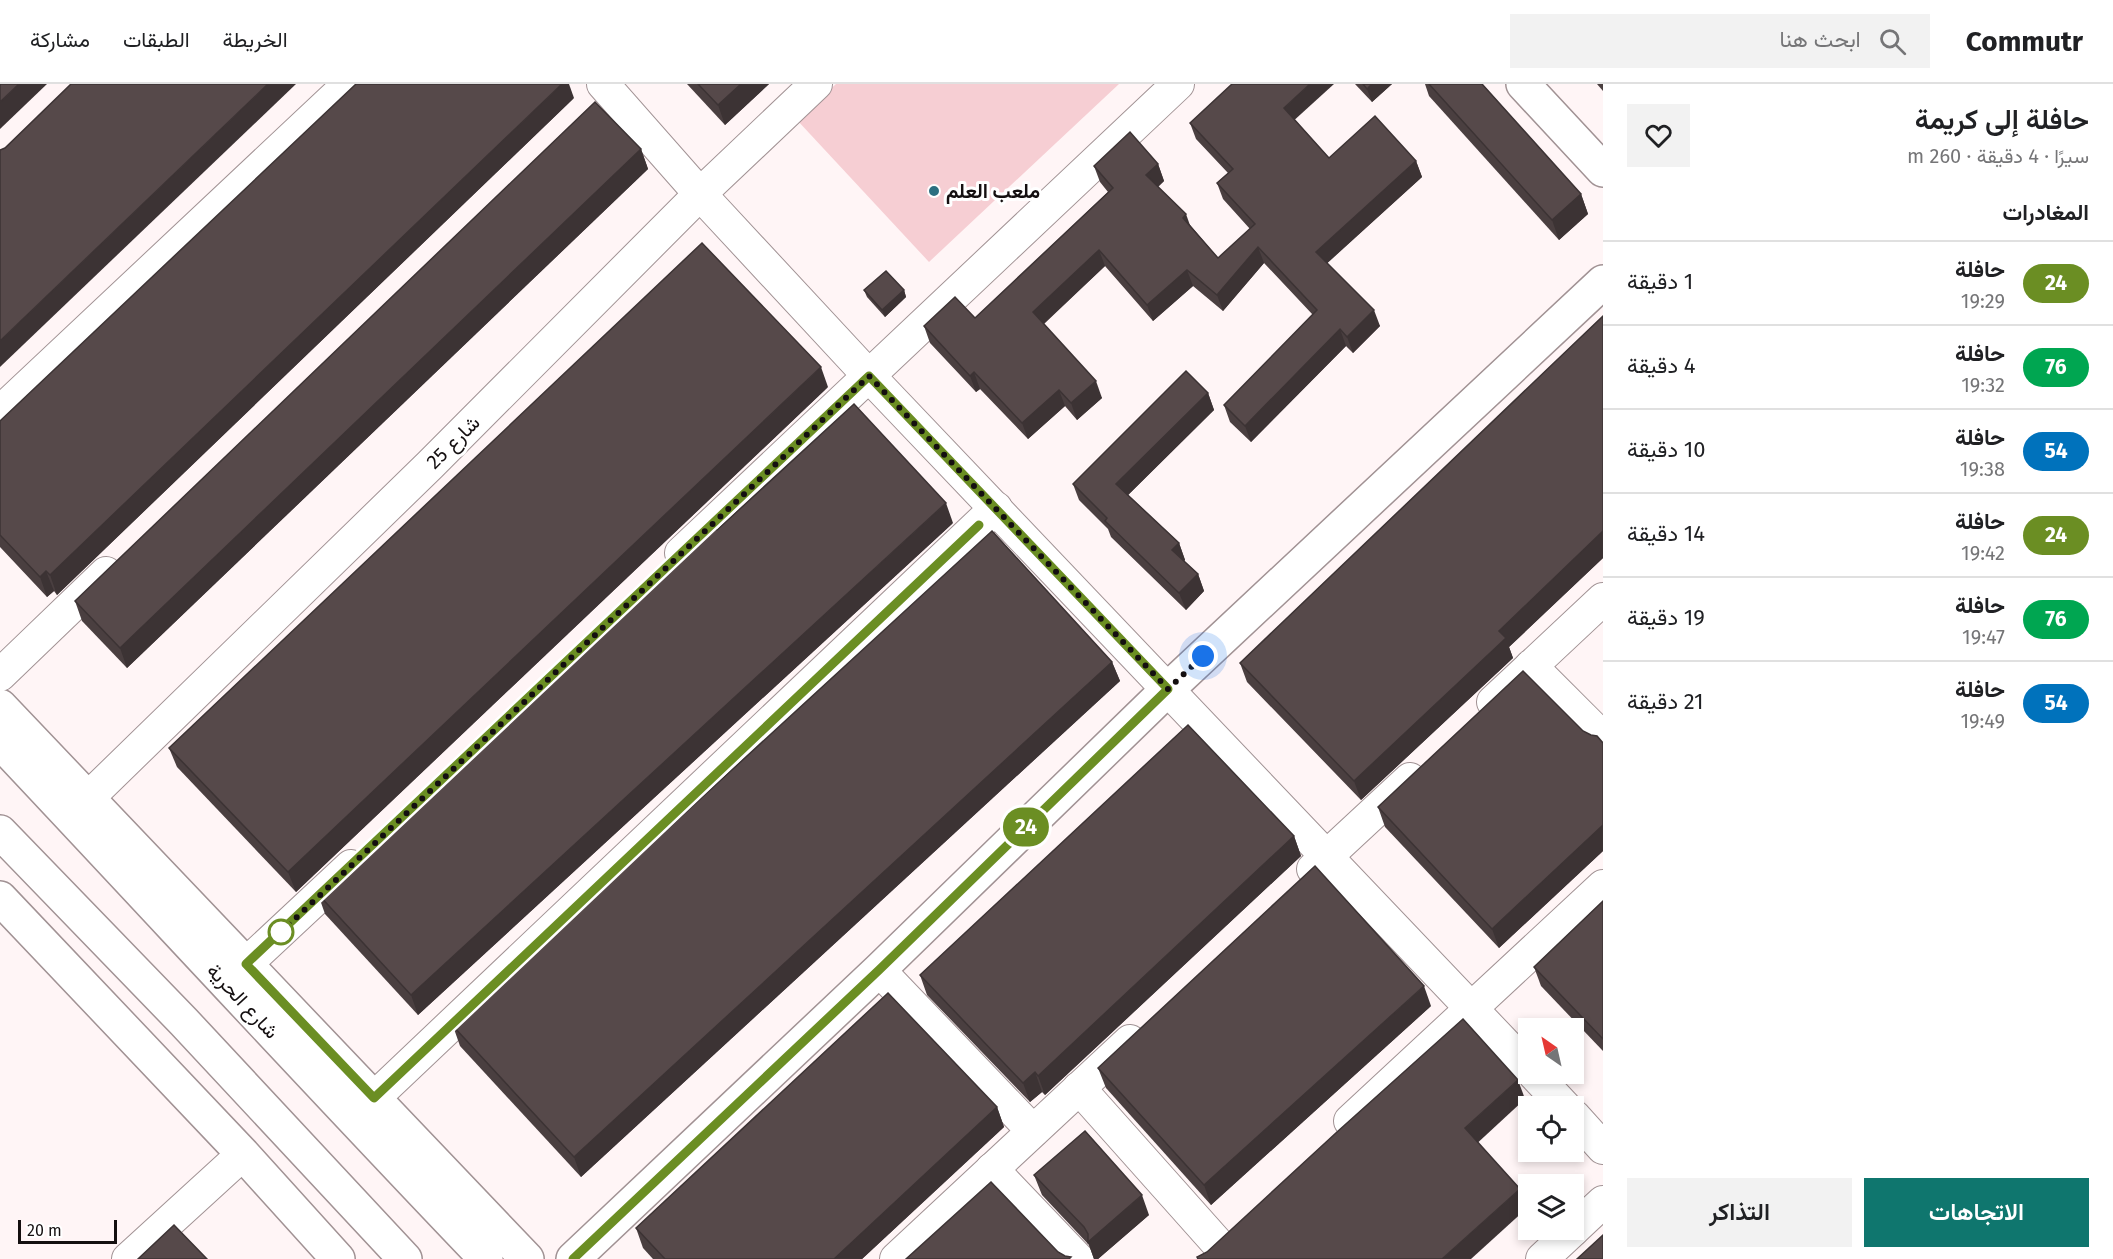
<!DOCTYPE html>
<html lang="ar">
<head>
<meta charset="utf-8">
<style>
  :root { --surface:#fff; --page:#f2f2f2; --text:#202124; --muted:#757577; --line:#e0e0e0; --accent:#0f766e }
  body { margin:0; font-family:"Fira Sans",Vazirmatn,sans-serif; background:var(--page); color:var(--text); direction:rtl; height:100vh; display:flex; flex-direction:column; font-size:22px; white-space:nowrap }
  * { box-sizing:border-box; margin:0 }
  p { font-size:20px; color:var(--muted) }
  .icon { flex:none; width:33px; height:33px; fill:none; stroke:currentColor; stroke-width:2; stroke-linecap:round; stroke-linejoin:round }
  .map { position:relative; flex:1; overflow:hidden; direction:ltr }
  .sheet { display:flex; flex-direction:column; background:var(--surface); width:510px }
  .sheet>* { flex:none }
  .badge { padding:0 12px; border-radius:20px; font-size:21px; line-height:39px }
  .needle { width:39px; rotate:326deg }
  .tools { position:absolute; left:1518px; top:934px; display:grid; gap:12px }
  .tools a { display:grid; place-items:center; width:66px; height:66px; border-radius:0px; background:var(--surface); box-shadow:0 3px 9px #0003; font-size:30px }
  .scale { position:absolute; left:18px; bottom:15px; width:99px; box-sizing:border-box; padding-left:6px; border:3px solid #140f10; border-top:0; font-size:16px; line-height:21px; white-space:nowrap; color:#140f10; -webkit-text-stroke:4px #fff; paint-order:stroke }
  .you { position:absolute; width:30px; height:30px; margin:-15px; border:4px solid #fff; border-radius:50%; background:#1a73e8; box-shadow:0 0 0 9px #1a73e833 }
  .map>.badge { position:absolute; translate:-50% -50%; box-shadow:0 0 0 3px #fff }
  h2 { padding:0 24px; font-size:22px; line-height:54px }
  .round { display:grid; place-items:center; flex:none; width:63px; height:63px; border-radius:0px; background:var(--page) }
  .overview { display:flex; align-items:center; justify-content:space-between; height:102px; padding:0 24px }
  h1 { font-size:28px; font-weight:600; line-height:45px }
  .cta { display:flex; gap:12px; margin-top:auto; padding:12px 24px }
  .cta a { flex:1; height:69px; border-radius:0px; background:var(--accent); color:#fff; font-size:24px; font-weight:600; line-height:69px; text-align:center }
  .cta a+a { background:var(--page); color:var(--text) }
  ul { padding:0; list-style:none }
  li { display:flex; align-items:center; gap:18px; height:84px; padding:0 24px; border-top:2px solid var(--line) }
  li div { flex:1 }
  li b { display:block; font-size:22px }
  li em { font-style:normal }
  li .badge { min-width:66px; font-weight:700; text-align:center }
  header { display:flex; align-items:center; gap:36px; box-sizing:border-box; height:84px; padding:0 30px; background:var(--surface); border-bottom:2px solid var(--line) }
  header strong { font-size:28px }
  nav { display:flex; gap:33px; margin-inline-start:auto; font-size:21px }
  .search { width:420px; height:54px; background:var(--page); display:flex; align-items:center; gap:15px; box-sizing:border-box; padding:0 21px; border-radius:0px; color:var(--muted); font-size:22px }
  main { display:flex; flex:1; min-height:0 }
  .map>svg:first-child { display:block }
  .green { fill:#f6ced3 }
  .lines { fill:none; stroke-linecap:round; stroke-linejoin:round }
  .minor-casing { stroke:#a19294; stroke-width:34 }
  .tertiary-casing { stroke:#a19294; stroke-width:36 }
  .primary-casing { stroke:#a19294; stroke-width:36 }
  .minor { stroke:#fff; stroke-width:32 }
  .tertiary { stroke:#fff; stroke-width:33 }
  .primary { stroke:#fff; stroke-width:33 }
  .wall { fill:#4a3f40 }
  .shaded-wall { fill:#3c3334 }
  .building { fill:#56494a; stroke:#3c3334; stroke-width:1.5 }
  .line-casing { stroke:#fff; stroke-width:14 }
  .line { stroke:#6b8e23; stroke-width:9 }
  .walk { stroke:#140f10; stroke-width:6; stroke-dasharray:0 10.8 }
  .poi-dot { fill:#2c6f80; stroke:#fff; stroke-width:2 }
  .stop-dot { fill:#fff; stroke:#6b8e23; stroke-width:3 }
  .labels { text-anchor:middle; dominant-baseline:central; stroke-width:6; stroke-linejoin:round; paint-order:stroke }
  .poi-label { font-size:20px; font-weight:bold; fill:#140f10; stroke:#fff; text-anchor:start }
  .street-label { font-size:20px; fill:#140f10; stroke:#fff }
</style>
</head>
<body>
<header>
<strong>Commutr</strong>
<div class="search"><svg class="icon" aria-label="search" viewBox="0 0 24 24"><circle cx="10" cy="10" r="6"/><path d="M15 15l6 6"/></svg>ابحث هنا</div>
<nav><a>الخريطة</a><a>الطبقات</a><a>مشاركة</a></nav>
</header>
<main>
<section class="sheet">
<div class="overview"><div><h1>حافلة إلى كريمة</h1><p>سيرًا · 4 دقيقة · 260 m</p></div><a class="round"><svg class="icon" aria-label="heart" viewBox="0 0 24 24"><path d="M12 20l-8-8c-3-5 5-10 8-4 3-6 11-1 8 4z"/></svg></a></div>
<h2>المغادرات</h2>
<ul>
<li><span class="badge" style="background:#6b8e23;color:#fff">24</span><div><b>حافلة</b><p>19:29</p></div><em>1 دقيقة</em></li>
<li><span class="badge" style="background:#00a651;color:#fff">76</span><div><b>حافلة</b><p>19:32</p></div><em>4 دقيقة</em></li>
<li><span class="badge" style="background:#0072bc;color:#fff">54</span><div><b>حافلة</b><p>19:38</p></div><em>10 دقيقة</em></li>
<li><span class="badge" style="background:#6b8e23;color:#fff">24</span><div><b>حافلة</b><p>19:42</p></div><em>14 دقيقة</em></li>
<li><span class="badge" style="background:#00a651;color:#fff">76</span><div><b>حافلة</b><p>19:47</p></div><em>19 دقيقة</em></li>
<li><span class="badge" style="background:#0072bc;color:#fff">54</span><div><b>حافلة</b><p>19:49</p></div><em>21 دقيقة</em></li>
</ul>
<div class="cta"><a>الاتجاهات</a><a>التذاكر</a></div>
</section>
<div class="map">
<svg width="1603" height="1175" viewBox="0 0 1603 1175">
  <rect width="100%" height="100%" fill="#fff5f6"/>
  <path class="green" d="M 836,0 L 1119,0 L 929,178 L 797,36 Z"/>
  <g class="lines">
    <defs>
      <g id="minor">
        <path d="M 603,0 L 700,110 L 869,292 L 1528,984"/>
        <path d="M 0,328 L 349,0"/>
        <path d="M 681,469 L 1178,0"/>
        <path d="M 1531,582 L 1603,654"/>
        <path d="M 0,591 L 106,489"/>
        <path d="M 1493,618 L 1603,515"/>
        <path d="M 88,714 L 430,381 L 700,110 L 816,0"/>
        <path d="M 1313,785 L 1410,695"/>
        <path d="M 246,880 L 351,782"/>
        <path d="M 879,886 L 1033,1047"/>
        <path d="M 1534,990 L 1565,1023"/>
        <path d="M 1079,1004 L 1218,1160"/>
        <path d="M 374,1014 L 996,424"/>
        <path d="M 1574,1032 L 1603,1064"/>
        <path d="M 1350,1037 L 1603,802"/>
        <path d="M 992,1085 L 1078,1175"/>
        <path d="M 1574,1145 L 1603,1118"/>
        <path d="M 128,1175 L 243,1070"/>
        <path d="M 896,1175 L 1130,957"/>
        <path d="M 1542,1175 L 1573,1146"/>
      </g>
      <g id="tertiary">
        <path d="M 1523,0 L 1603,86"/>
        <path d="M 0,622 L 527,1175"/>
        <path d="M 0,814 L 243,1070 L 338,1175"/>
        <path d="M 573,1175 L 879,886 L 1168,605 L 1603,198"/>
      </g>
      <g id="primary">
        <path d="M 0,658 C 162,830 322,1004 486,1175"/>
        <path d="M 0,748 L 184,938 L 405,1175"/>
      </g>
    </defs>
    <use href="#minor" class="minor-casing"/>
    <use href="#tertiary" class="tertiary-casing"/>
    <use href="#primary" class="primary-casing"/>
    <use href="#minor" class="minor"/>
    <use href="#tertiary" class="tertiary"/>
    <use href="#primary" class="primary"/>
  </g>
  <g class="wall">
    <path d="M 687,0 L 769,0 L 725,41 Z"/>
    <path d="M 1355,0 L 1392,0 L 1372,18 Z"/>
    <path d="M 1425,0 L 1482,0 L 1581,110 L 1588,130 L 1559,156 L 1429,12 Z"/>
    <path d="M 1597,0 L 1603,0 L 1603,7 Z"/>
    <path d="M 574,14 L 57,511 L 54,507 L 47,513 L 0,463 L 0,337 Z"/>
    <path d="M 1295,36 L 1329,74 L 1416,77 L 1422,93 L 1327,179 L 1380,242 L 1353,269 L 1346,262 L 1251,358 L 1230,338 L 1224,321 L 1313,231 L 1264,179 L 1223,227 L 1193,202 L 1153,237 L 1105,182 L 1044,240 L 1102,314 L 1077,336 L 1065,322 L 1028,355 L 980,305 L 976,308 L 930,259 L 924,242 L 975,234 L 1108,108 L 1100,98 L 1094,82 L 1158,80 L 1164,97 L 1158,103 L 1218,174 L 1250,145 L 1223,115 L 1217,99 L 1228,89 L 1196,55 L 1190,39 Z"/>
    <path d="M 641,65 L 648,85 L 127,584 L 82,537 L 75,517 Z"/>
    <path d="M 864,206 L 904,206 L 906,213 L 885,233 L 867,213 Z"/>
    <path d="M 1603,232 L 1603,474 L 1509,563 L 1513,574 L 1361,716 L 1247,598 L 1240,579 Z"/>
    <path d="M 828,303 L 296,808 L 177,683 L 169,664 Z"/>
    <path d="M 1208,309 L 1214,326 L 1128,411 L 1179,459 L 1185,476 L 1184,477 L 1198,490 L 1204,507 L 1186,526 L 1111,453 L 1108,445 L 1079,416 L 1073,400 Z"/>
    <path d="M 953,439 L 418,931 L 325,830 L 318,810 Z"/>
    <path d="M 1112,578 L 1120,597 L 581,1093 L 460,962 L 453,942 Z"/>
    <path d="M 1583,647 L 1603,659 L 1603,767 L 1499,864 L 1385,743 L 1378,723 Z"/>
    <path d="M 1294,752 L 1301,772 L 1045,1011 L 1042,1008 L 1030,1018 L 927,911 L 920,891 Z"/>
    <path d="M 1603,817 L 1603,967 L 1541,902 L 1534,883 Z"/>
    <path d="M 1431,922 L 1211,1121 L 1106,1004 L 1098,984 Z"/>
    <path d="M 997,1023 L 1004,1043 L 862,1175 L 653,1175 L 643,1164 L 636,1144 Z"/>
    <path d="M 1034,1091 L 1149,1131 L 1098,1175 L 1094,1175 L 1089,1161 L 1042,1111 Z"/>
  </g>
  <g class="shaded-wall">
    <path d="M 19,0 L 47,0 L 0,45 L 0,18 Z"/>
    <path d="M 268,0 L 296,0 L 0,283 L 0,257 Z"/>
    <path d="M 562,0 L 569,0 L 574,14 L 57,511 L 50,491 Z"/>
    <path d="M 741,0 L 769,0 L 725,41 L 718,21 Z"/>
    <path d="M 1310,0 L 1334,0 L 1290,40 L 1284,24 Z"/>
    <path d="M 1372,0 L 1392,0 L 1372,18 L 1367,5 Z"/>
    <path d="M 641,65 L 648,85 L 127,584 L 120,564 Z"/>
    <path d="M 1416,77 L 1422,93 L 1322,184 L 1316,168 Z"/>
    <path d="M 1158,80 L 1164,97 L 1152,108 L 1146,91 Z"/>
    <path d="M 1581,110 L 1588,130 L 1559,156 L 1552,136 Z"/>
    <path d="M 1186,130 L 1192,147 L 1183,134 Z"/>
    <path d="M 1258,163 L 1264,179 L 1223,227 L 1217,211 Z"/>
    <path d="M 1099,166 L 1105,182 L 1039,244 L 1033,228 Z"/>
    <path d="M 1187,186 L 1193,202 L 1153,237 L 1147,221 Z"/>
    <path d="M 904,206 L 906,213 L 885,233 L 882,226 Z"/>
    <path d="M 1374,226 L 1380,242 L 1353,269 L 1347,253 Z"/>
    <path d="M 1340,245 L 1346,262 L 1251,358 L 1245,342 Z"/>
    <path d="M 821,283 L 828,303 L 296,808 L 288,788 Z"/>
    <path d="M 974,288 L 980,305 L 976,308 L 970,292 Z"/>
    <path d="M 1096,297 L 1102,314 L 1077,336 L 1071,319 Z"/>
    <path d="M 1059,306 L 1065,322 L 1028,355 L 1022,339 Z"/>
    <path d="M 1208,309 L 1214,326 L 1122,417 L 1116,400 Z"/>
    <path d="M 946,419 L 953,439 L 418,931 L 411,911 Z"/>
    <path d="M 1603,447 L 1603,474 L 1509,563 L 1513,574 L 1361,716 L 1354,697 L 1499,547 Z"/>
    <path d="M 1179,459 L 1185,476 L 1179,483 L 1172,466 Z"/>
    <path d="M 46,487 L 54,507 L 47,513 L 40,493 Z"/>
    <path d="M 1198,490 L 1204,507 L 1186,526 L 1179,509 Z"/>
    <path d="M 1112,578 L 1120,597 L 581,1093 L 574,1073 Z"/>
    <path d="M 1603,741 L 1603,767 L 1499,864 L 1492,845 Z"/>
    <path d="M 1294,752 L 1301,772 L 1045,1011 L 1038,992 Z"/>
    <path d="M 1424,902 L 1431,922 L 1211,1121 L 1204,1101 Z"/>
    <path d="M 1035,988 L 1042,1008 L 1030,1018 L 1023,999 Z"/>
    <path d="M 1518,996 L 1525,1015 L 1472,1064 L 1465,1044 Z"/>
    <path d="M 997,1023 L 1004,1043 L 862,1175 L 834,1175 Z"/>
    <path d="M 1520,1105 L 1527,1124 L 1471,1175 L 1442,1175 Z"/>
    <path d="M 1142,1111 L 1149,1131 L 1098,1175 L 1094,1175 L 1088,1158 Z"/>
  </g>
  <g class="building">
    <path d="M 0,0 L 19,0 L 0,18 Z"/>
    <path d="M 71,0 L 268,0 L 0,257 L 0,66 L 5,64 Z"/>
    <path d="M 356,0 L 562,0 L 50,491 L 46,487 L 40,493 L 0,451 L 0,337 Z"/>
    <path d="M 698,0 L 741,0 L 718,21 Z"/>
    <path d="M 1232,0 L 1310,0 L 1284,24 L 1329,74 L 1375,32 L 1416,77 L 1316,168 L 1374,226 L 1347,253 L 1340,245 L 1245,342 L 1224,321 L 1317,226 L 1258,163 L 1217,211 L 1187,186 L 1147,221 L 1099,166 L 1033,228 L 1096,297 L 1071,319 L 1059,306 L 1022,339 L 974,288 L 970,292 L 924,242 L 955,213 L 975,234 L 1113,104 L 1094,82 L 1130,48 L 1158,80 L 1146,91 L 1186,130 L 1183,134 L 1218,174 L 1255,140 L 1217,99 L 1233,85 L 1190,39 Z"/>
    <path d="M 1363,0 L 1372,0 L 1367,5 Z"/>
    <path d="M 1429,0 L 1482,0 L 1581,110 L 1552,136 Z"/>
    <path d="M 595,18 L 641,65 L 120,564 L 75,517 Z"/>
    <path d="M 702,159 L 821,283 L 288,788 L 169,664 Z"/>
    <path d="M 886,187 L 904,206 L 882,226 L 864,206 Z"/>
    <path d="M 1603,232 L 1603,447 L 1499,547 L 1506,554 L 1354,697 L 1240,579 Z"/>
    <path d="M 1186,287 L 1208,309 L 1116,400 L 1179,459 L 1172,466 L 1198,490 L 1179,509 L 1105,437 L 1107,434 L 1073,400 Z"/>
    <path d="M 854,320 L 946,419 L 411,911 L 318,810 L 711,439 L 717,446 Z"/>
    <path d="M 992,447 L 1112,578 L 574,1073 L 453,942 Z"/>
    <path d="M 1523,587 L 1583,647 L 1591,651 L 1597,652 L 1603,659 L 1603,741 L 1492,845 L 1378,723 Z"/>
    <path d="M 1188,641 L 1294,752 L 1038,992 L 1035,988 L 1023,999 L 920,891 Z"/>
    <path d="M 1315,782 L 1424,902 L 1204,1101 L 1098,984 Z"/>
    <path d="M 1603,817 L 1603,955 L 1534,883 Z"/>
    <path d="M 888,909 L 997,1023 L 834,1175 L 665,1175 L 636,1144 Z"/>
    <path d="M 1463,935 L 1518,996 L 1465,1044 L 1520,1105 L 1442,1175 L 1198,1175 L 1197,1173 L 1207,1168 L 1337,1048 Z"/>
    <path d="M 1085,1047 L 1142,1111 L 1088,1158 L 1088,1150 L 1084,1143 L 1034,1091 Z"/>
    <path d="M 991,1098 L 1058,1168 L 1065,1172 L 1071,1173 L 1069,1175 L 906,1175 Z"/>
    <path d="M 174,1141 L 207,1175 L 138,1175 Z"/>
    <path d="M 1603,1151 L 1603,1175 L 1577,1175 Z"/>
  </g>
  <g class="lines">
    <defs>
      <path id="line" d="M 573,1175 L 879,886 L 1168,605 L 869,292 L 246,880 L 374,1014 L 979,441"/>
    </defs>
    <use href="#line" class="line-casing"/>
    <use href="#line" class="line"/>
    <path class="walk" d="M 281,848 L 869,292 L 1168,605 L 1203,572"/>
  </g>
  <circle class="poi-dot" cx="934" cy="107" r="6"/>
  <circle class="stop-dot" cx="281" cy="848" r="12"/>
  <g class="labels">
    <g class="poi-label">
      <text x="946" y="107">ملعب العلم</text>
    </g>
    <g class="street-label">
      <text transform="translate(453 358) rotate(-45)">شارع 25</text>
      <text transform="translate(243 917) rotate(47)">شارع الحرية</text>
    </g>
  </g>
</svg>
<div class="tools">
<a><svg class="needle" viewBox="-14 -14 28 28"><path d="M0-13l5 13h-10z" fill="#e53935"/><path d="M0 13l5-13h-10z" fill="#757577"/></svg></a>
<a><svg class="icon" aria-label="locate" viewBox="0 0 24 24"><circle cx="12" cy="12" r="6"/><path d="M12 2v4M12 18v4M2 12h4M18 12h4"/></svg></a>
<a><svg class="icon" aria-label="layers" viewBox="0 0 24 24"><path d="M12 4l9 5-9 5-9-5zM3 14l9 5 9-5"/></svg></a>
</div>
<div class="scale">20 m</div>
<div class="you" style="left:1203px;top:572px"></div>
<b class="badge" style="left:1026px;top:743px;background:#6b8e23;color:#fff">24</b>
</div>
</main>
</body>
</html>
